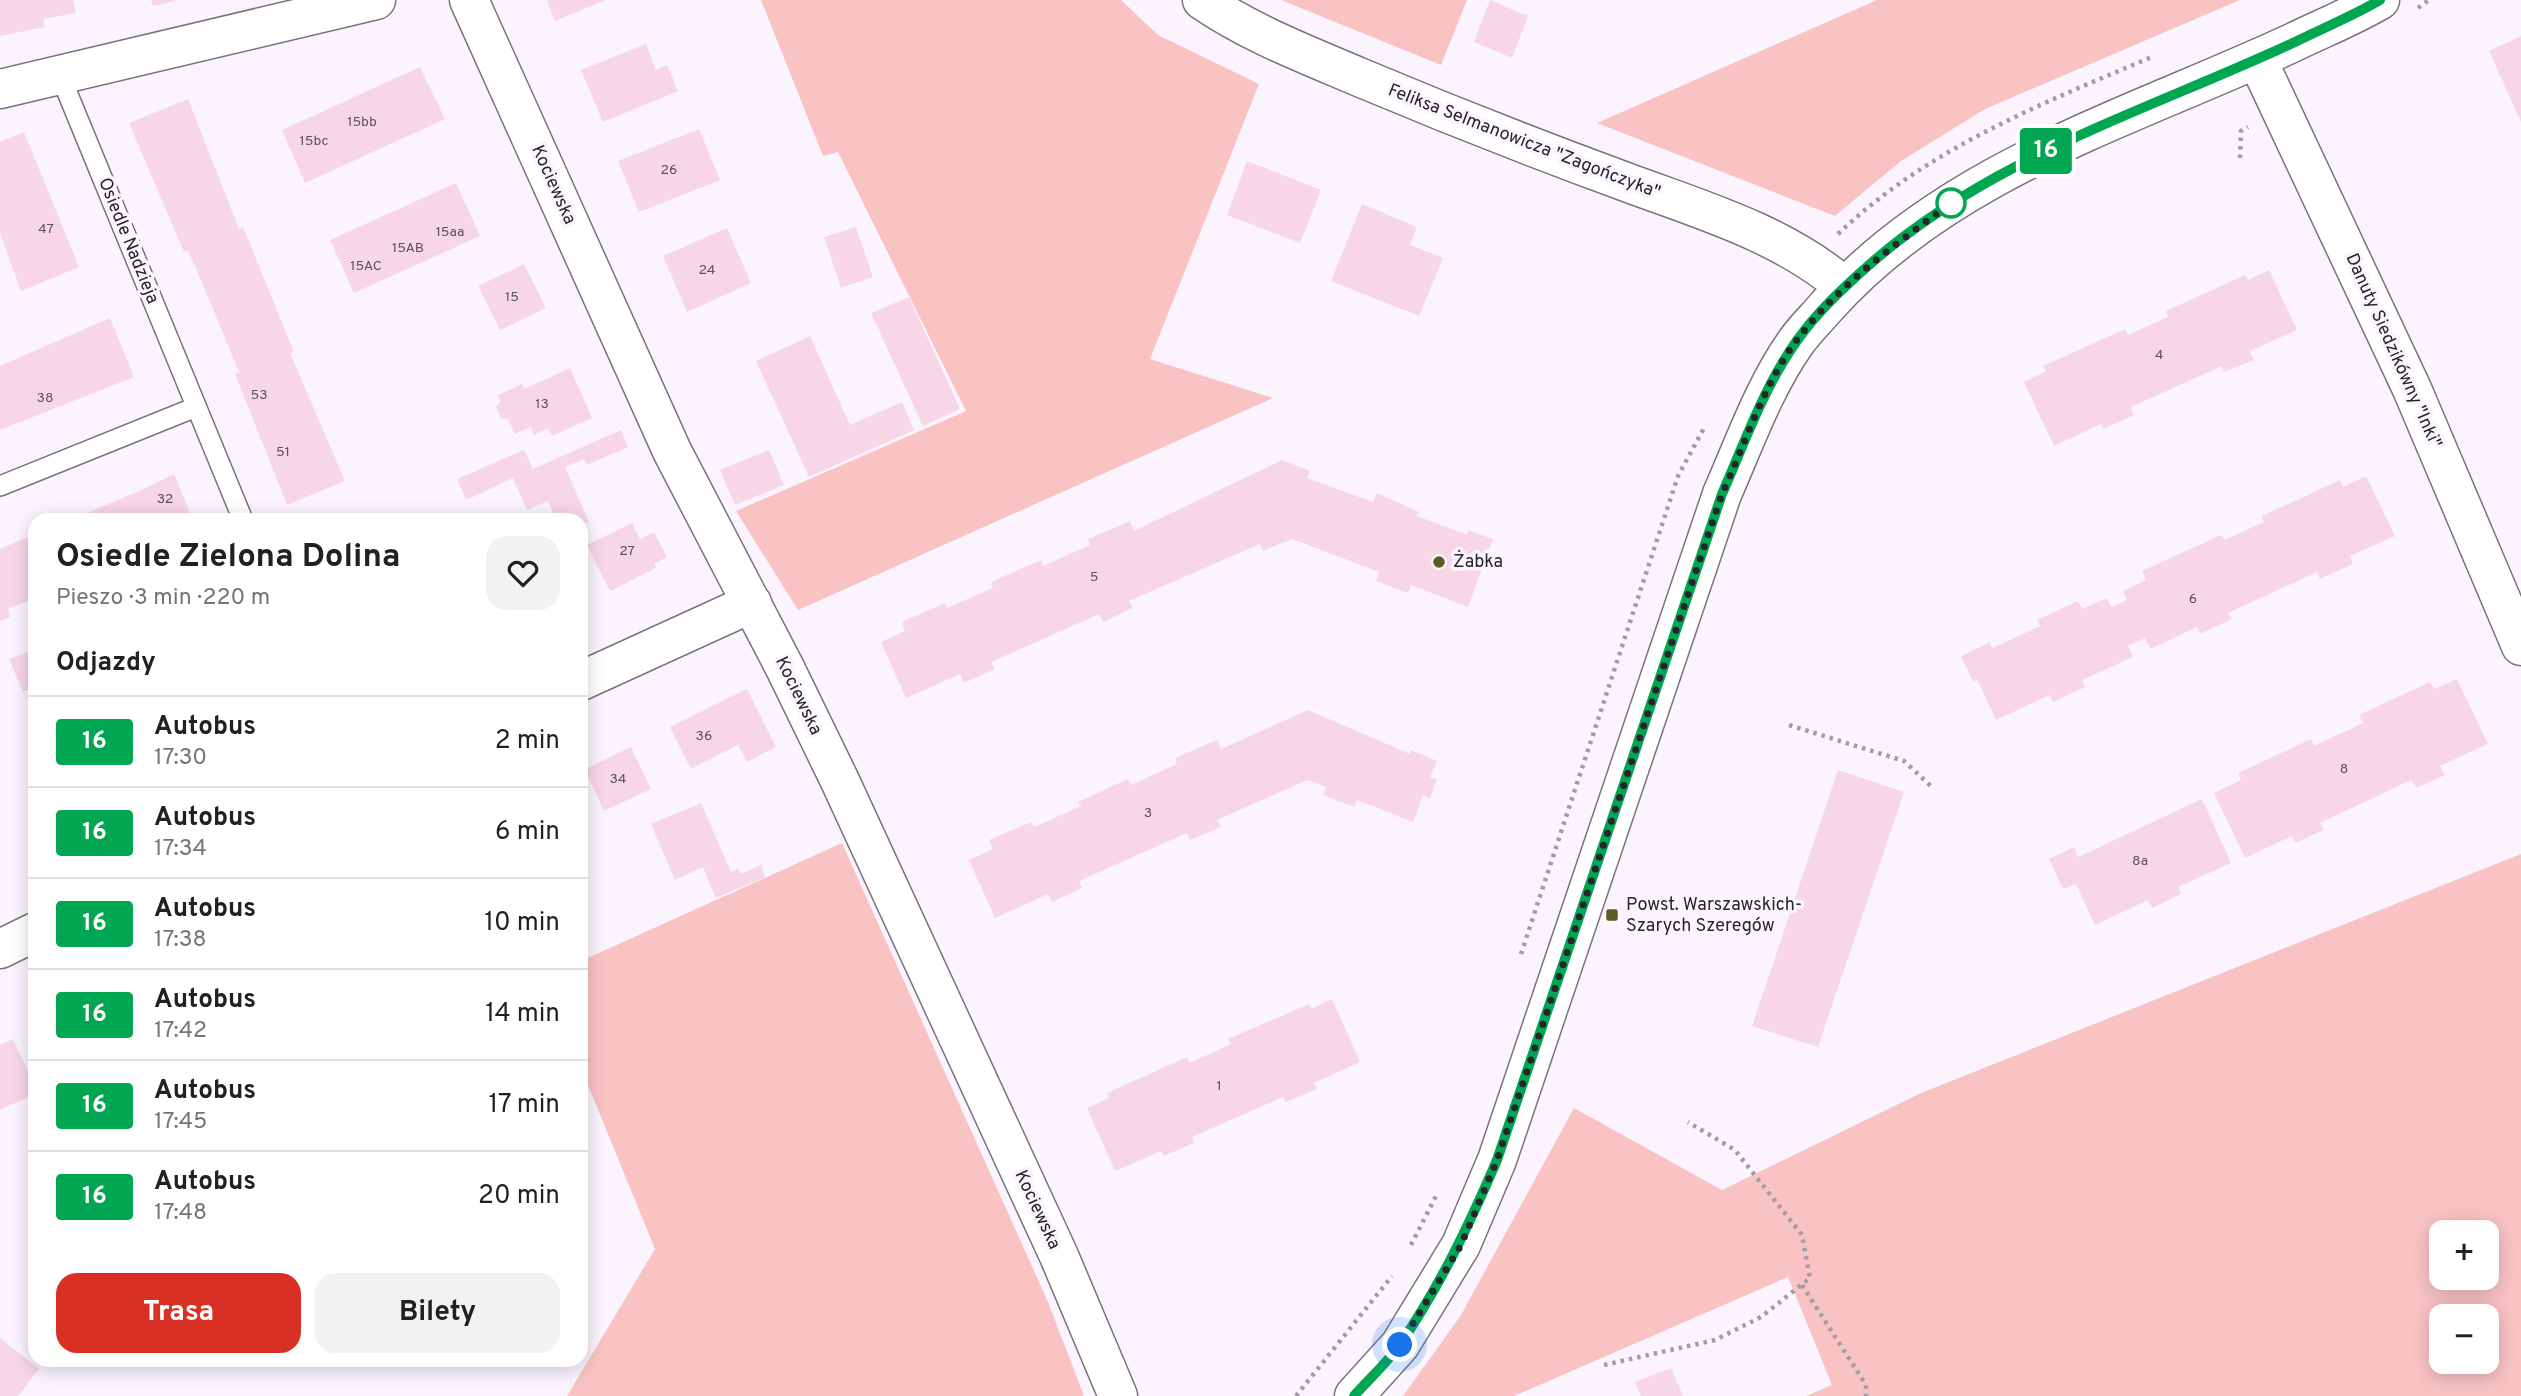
<!DOCTYPE html>
<html lang="pl">
<head>
<meta charset="utf-8">
<style>
  :root { --surface:#fff; --page:#f2f2f2; --text:#202124; --muted:#757577; --line:#e0e0e0; --accent:#d93025 }
  body { margin:0; font-family:Overpass,sans-serif; background:var(--page); color:var(--text); height:100vh; display:flex; flex-direction:column; font-size:26px; white-space:nowrap }
  * { box-sizing:border-box; margin:0 }
  p { font-size:23px; color:var(--muted) }
  .icon { flex:none; width:38px; height:38px; fill:none; stroke:currentColor; stroke-width:2; stroke-linecap:round; stroke-linejoin:round }
  .map { position:relative; flex:1; overflow:hidden }
  .panel { position:absolute; left:28px; top:513px; width:560px; height:854px; display:flex; flex-direction:column; background:var(--surface); border-radius:21px; box-shadow:0 4px 18px #0003 }
  .panel>* { flex:none }
  .badge { padding:0 14px; border-radius:5px; font-size:24px; line-height:46px }
  .buttons { position:absolute; left:2429px; top:1220px; display:grid; gap:14px }
  .buttons a { display:grid; place-items:center; width:70px; height:70px; border-radius:14px; background:var(--surface); box-shadow:0 4px 18px #0003; font-size:35px }
  .you { position:absolute; width:35px; height:35px; margin:-18px; border:5px solid #fff; border-radius:50%; background:#1a73e8; box-shadow:0 0 0 10px #1a73e833 }
  .map>.badge { position:absolute; translate:-50% -50%; box-shadow:0 0 0 4px #fff }
  h2 { padding:0 28px; font-size:26px; line-height:63px }
  .round { display:grid; place-items:center; flex:none; width:74px; height:74px; border-radius:21px; background:var(--page) }
  .head { display:flex; align-items:center; justify-content:space-between; height:119px; padding:0 28px }
  h1 { font-size:33px; font-weight:700; line-height:52px }
  .cta { display:flex; gap:14px; margin-top:auto; padding:14px 28px }
  .cta a { flex:1; height:80px; border-radius:21px; background:var(--accent); color:#fff; font-size:28px; font-weight:700; line-height:80px; text-align:center }
  .cta a+a { background:var(--page); color:var(--text) }
  ul { padding:0; list-style:none }
  li { display:flex; align-items:center; gap:21px; height:91px; padding:0 28px; border-top:2px solid var(--line) }
  li div { flex:1 }
  li b { display:block; font-size:26px }
  li em { font-style:normal }
  li .badge { min-width:77px; font-weight:700; text-align:center }
  .map>svg:first-child { display:block }
  .green { fill:#f9c3c4; fill-rule:evenodd }
  .building { fill:#f7d6e6 }
  .lines { fill:none; stroke-linecap:round; stroke-linejoin:round }
  .service-casing { stroke:#7a737c; stroke-width:22 }
  .minor-casing { stroke:#7a737c; stroke-width:41 }
  .path { stroke:#a29da4; stroke-width:4.5; stroke-dasharray:3.5 5; stroke-linecap:butt }
  .service { stroke:#fff; stroke-width:19 }
  .minor { stroke:#fff; stroke-width:38 }
  .line-casing { stroke:#fff; stroke-width:16 }
  .line { stroke:#00a651; stroke-width:10 }
  .walk { stroke:#272528; stroke-width:7; stroke-dasharray:0 12.6 }
  .stop-dot { fill:#fff; stroke:#00a651; stroke-width:3.5 }
  .poi-dot { fill:#5d5b27; stroke:#fbf4fe; stroke-width:2.5 }
  .labels { text-anchor:middle; dominant-baseline:central; stroke-width:7; stroke-linejoin:round; paint-order:stroke }
  .number-label { font-size:14px; fill:#5b5158 }
  .street-label { font-size:18px; fill:#272528; stroke:#fbf4fe }
  .poi-label { font-size:18px; fill:#272528; stroke:#fbf4fe; text-anchor:start }
</style>
</head>
<body>
<div class="map">
<svg width="2521" height="1396" viewBox="0 0 2521 1396">
  <rect width="100%" height="100%" fill="#fbf4fe"/>
  <g class="green">
    <path d="M 761,0 L 1121,0 L 1158,35 L 1259,84 L 1150,359 L 1273,398 L 798,610 L 736,511 L 966,411 L 838,152 L 823,156 Z"/>
    <path d="M 1281,0 L 1467,0 L 1441,65 Z"/>
    <path d="M 1877,0 L 2240,0 L 1985,109 L 1901,161 L 1835,216 L 1597,123 Z"/>
    <path d="M 842,843 L 1048,1302 L 1084,1396 L 567,1396 L 655,1249 L 581,1068 L 581,961 Z"/>
    <path d="M 2521,854 L 2521,1396 L 1806,1396 L 1832,1385 L 1788,1277 L 1514,1396 L 1403,1396 L 1461,1315 L 1574,1108 L 1722,1190 L 1921,1093 ZM 2441,1232 L 2487,1232 L 2487,1278 L 2441,1278 ZM 2441,1316 L 2487,1316 L 2487,1362 L 2441,1362 Z"/>
  </g>
  <g class="building">
    <path d="M 0,0 L 73,0 L 76,13 L 43,19 L 45,27 L 0,36 Z"/>
    <path d="M 151,0 L 175,0 L 175,1 L 153,6 Z"/>
    <path d="M 547,0 L 606,0 L 555,21 Z"/>
    <path d="M 1490,0 L 1528,16 L 1512,58 L 1474,42 Z"/>
    <path d="M 2521,36 L 2521,122 L 2489,51 Z"/>
    <path d="M 646,44 L 656,70 L 667,65 L 678,91 L 603,122 L 581,70 Z"/>
    <path d="M 420,67 L 445,119 L 305,183 L 282,130 Z"/>
    <path d="M 188,99 L 239,229 L 243,227 L 294,352 L 290,353 L 345,481 L 287,505 L 235,374 L 239,372 L 201,280 L 188,250 L 184,252 L 129,123 Z"/>
    <path d="M 699,129 L 720,180 L 639,212 L 618,161 Z"/>
    <path d="M 24,132 L 79,267 L 21,291 L 0,233 L 0,142 Z"/>
    <path d="M 1247,161 L 1321,190 L 1300,243 L 1227,215 Z"/>
    <path d="M 456,183 L 480,236 L 354,293 L 330,240 Z"/>
    <path d="M 1362,204 L 1417,227 L 1410,245 L 1443,258 L 1419,316 L 1331,281 Z"/>
    <path d="M 856,227 L 873,277 L 841,288 L 824,237 Z"/>
    <path d="M 727,228 L 751,283 L 687,312 L 663,256 Z"/>
    <path d="M 524,264 L 546,308 L 500,330 L 478,286 Z"/>
    <path d="M 2269,270 L 2297,330 L 2250,351 L 2254,360 L 2224,372 L 2222,366 L 2131,407 L 2134,415 L 2103,429 L 2101,424 L 2054,446 L 2024,382 L 2046,371 L 2043,366 L 2125,329 L 2128,335 L 2168,317 L 2166,311 L 2245,275 L 2248,280 Z"/>
    <path d="M 909,297 L 960,409 L 923,426 L 871,313 Z"/>
    <path d="M 110,318 L 134,377 L 0,430 L 0,366 Z"/>
    <path d="M 810,336 L 850,425 L 902,402 L 914,430 L 809,477 L 756,361 Z"/>
    <path d="M 570,368 L 592,418 L 552,436 L 548,428 L 534,435 L 531,427 L 515,434 L 508,419 L 501,418 L 496,407 L 500,402 L 498,395 L 522,384 L 524,389 Z"/>
    <path d="M 621,430 L 628,447 L 587,465 L 584,459 L 565,467 L 589,522 L 581,526 L 581,520 L 556,520 L 548,501 L 527,510 L 513,478 L 466,500 L 457,479 L 524,450 L 533,469 Z"/>
    <path d="M 769,450 L 784,485 L 735,505 L 720,470 Z"/>
    <path d="M 1282,460 L 1310,471 L 1307,478 L 1373,502 L 1377,493 L 1419,512 L 1417,516 L 1467,535 L 1468,530 L 1493,539 L 1468,607 L 1411,585 L 1408,593 L 1376,581 L 1379,572 L 1292,539 L 1263,551 L 1260,544 L 1129,601 L 1133,608 L 1103,622 L 1099,614 L 991,662 L 995,669 L 964,683 L 960,674 L 906,698 L 881,642 L 905,631 L 902,622 L 945,603 L 947,608 L 993,588 L 991,582 L 1041,560 L 1043,566 L 1090,545 L 1088,539 L 1130,521 L 1134,531 Z"/>
    <path d="M 174,474 L 193,520 L 70,520 L 137,492 Z"/>
    <path d="M 2366,476 L 2395,536 L 2350,556 L 2353,564 L 2320,579 L 2317,572 L 2228,613 L 2232,619 L 2200,634 L 2197,627 L 2150,649 L 2145,638 L 2128,646 L 2133,657 L 2082,680 L 2085,687 L 2053,702 L 2050,695 L 1996,720 L 1977,679 L 1973,682 L 1961,656 L 1990,642 L 1992,648 L 2040,626 L 2037,620 L 2078,601 L 2082,609 L 2107,598 L 2111,607 L 2127,600 L 2123,591 L 2146,580 L 2142,571 L 2221,535 L 2224,540 L 2264,522 L 2262,516 L 2340,480 L 2343,487 Z"/>
    <path d="M 632,523 L 640,539 L 654,532 L 667,557 L 654,564 L 656,568 L 610,591 L 587,545 Z"/>
    <path d="M 35,534 L 35,598 L 8,609 L 10,617 L 0,621 L 0,549 Z"/>
    <path d="M 35,649 L 35,687 L 23,692 L 9,659 Z"/>
    <path d="M 2457,679 L 2488,744 L 2440,766 L 2445,775 L 2416,788 L 2411,780 L 2320,823 L 2324,830 L 2295,843 L 2292,836 L 2245,858 L 2214,793 L 2241,780 L 2238,773 L 2311,739 L 2314,746 L 2363,723 L 2359,715 L 2430,682 L 2434,689 Z"/>
    <path d="M 747,689 L 776,747 L 747,762 L 738,745 L 691,769 L 670,727 Z"/>
    <path d="M 1308,710 L 1410,754 L 1411,750 L 1437,761 L 1430,777 L 1437,779 L 1430,798 L 1423,795 L 1413,822 L 1357,800 L 1354,807 L 1323,795 L 1326,787 L 1307,780 L 1217,820 L 1221,827 L 1190,840 L 1187,833 L 1079,881 L 1082,888 L 1052,902 L 1048,894 L 995,918 L 969,860 L 993,849 L 989,840 L 1031,822 L 1034,827 L 1081,806 L 1078,802 L 1128,779 L 1131,785 L 1177,764 L 1175,758 L 1217,740 L 1221,749 Z"/>
    <path d="M 631,747 L 651,789 L 604,811 L 585,769 Z"/>
    <path d="M 1838,770 L 1904,792 L 1818,1047 L 1752,1026 Z"/>
    <path d="M 2202,799 L 2231,863 L 2178,887 L 2181,894 L 2152,908 L 2148,900 L 2095,925 L 2076,884 L 2063,889 L 2049,859 L 2074,847 L 2078,857 Z"/>
    <path d="M 701,803 L 731,872 L 738,869 L 741,874 L 761,865 L 765,877 L 716,898 L 703,867 L 675,880 L 651,824 Z"/>
    <path d="M 1332,999 L 1360,1062 L 1314,1083 L 1317,1089 L 1286,1102 L 1283,1097 L 1192,1137 L 1194,1143 L 1164,1156 L 1161,1151 L 1115,1171 L 1087,1108 L 1109,1098 L 1107,1093 L 1187,1057 L 1190,1063 L 1231,1044 L 1228,1039 L 1309,1004 L 1311,1009 Z"/>
    <path d="M 13,1039 L 35,1086 L 35,1094 L 0,1110 L 0,1045 Z"/>
    <path d="M 0,1338 L 39,1369 L 18,1396 L 0,1396 Z"/>
    <path d="M 1671,1368 L 1683,1396 L 1641,1396 L 1635,1382 Z"/>
  </g>
  <g class="lines">
    <defs>
      <g id="service">
        <path d="M 60,75 L 243,520"/>
        <path d="M 0,486 L 196,407"/>
      </g>
      <g id="minor">
        <path d="M 469,0 L 672,451 L 785,668 L 840,781 L 1059,1256 L 1118,1396"/>
        <path d="M 1202,0 C 1250,33 1305,54 1359,77 C 1447,114 1536,149 1626,182 C 1701,210 1782,233 1845,287"/>
        <path d="M 2257,59 L 2412,389 L 2521,646"/>
        <path d="M 0,89 L 376,0"/>
        <path d="M 581,681 L 752,603"/>
        <path d="M 0,949 L 35,932"/>
        <path d="M 1354,1396 L 1400,1345 L 1461,1245 L 1497,1160 L 1722,494 C 1744,444 1764,387 1796,342 C 1805,329 1817,318 1827,306 C 1950,169 2133,117 2294,42 C 2323,28 2353,16 2380,0"/>
      </g>
    </defs>
    <use href="#service" class="service-casing"/>
    <use href="#minor" class="minor-casing"/>
    <g class="path">
      <path d="M 2418,8 L 2429,0"/>
      <path d="M 2240,158 L 2241,131 L 2248,127"/>
      <path d="M 1838,234 C 1928,148 2041,104 2154,56"/>
      <path d="M 1789,725 L 1904,761 L 1933,788"/>
      <path d="M 1521,954 L 1678,476 L 1704,428"/>
      <path d="M 1411,1245 L 1436,1196"/>
      <path d="M 1802,1285 L 1866,1385 L 1866,1396"/>
      <path d="M 1604,1365 L 1715,1340 L 1761,1317 L 1810,1278 L 1802,1235 L 1735,1150 L 1688,1122"/>
      <path d="M 1296,1396 L 1392,1276"/>
    </g>
    <use href="#service" class="service"/>
    <use href="#minor" class="minor"/>
  </g>
  <g class="lines">
    <defs>
      <path id="line" d="M 1354,1396 C 1369,1379 1388,1362 1401,1343 C 1441,1284 1469,1225 1497,1160 L 1722,494 C 1744,444 1764,387 1796,342 C 1816,313 1843,288 1869,265 C 1991,157 2149,110 2295,42 C 2323,28 2353,16 2380,0"/>
    </defs>
    <use href="#line" class="line-casing"/>
    <use href="#line" class="line"/>
    <path class="walk" d="M 1400,1345 L 1461,1245 L 1497,1160 L 1722,494 C 1744,446 1764,384 1796,341 C 1839,284 1896,244 1951,203"/>
  </g>
  <circle class="stop-dot" cx="1951" cy="203" r="14"/>
  <g class="poi-dot">
    <circle cx="1439" cy="562" r="7"/>
    <rect x="1605" y="908" width="14" height="14" rx="3.5"/>
  </g>
  <g class="labels">
    <g class="number-label">
      <text x="362" y="122">15bb</text>
      <text x="314" y="141">15bc</text>
      <text x="669" y="170">26</text>
      <text x="46" y="229">47</text>
      <text x="450" y="232">15aa</text>
      <text x="408" y="248">15AB</text>
      <text x="366" y="266">15AC</text>
      <text x="707" y="270">24</text>
      <text x="512" y="297">15</text>
      <text x="2159" y="355">4</text>
      <text x="259" y="395">53</text>
      <text x="45" y="398">38</text>
      <text x="542" y="404">13</text>
      <text x="283" y="452">51</text>
      <text x="165" y="499">32</text>
      <text x="627" y="551">27</text>
      <text x="1094" y="577">5</text>
      <text x="2193" y="599">6</text>
      <text x="704" y="736">36</text>
      <text x="2344" y="769">8</text>
      <text x="618" y="779">34</text>
      <text x="1148" y="813">3</text>
      <text x="2140" y="861">8a</text>
      <text x="1219" y="1086">1</text>
    </g>
    <g class="street-label">
      <text transform="translate(1524 142) rotate(21)">Feliksa Selmanowicza "Zagończyka"</text>
      <text transform="translate(553 185) rotate(66)">Kociewska</text>
      <text transform="translate(128 241) rotate(68)">Osiedle Nadzieja</text>
      <text transform="translate(2393 351) rotate(66)">Danuty Siedzikówny "Inki"</text>
      <text transform="translate(798 696) rotate(64)">Kociewska</text>
      <text transform="translate(1037 1210) rotate(65)">Kociewska</text>
    </g>
    <g class="poi-label">
      <text x="1453" y="562">Żabka</text>
      <text x="1626" y="905">Powst. Warszawskich-<tspan x="1626" dy="21">Szarych Szeregów</tspan></text>
    </g>
  </g>
</svg>
<div class="buttons">
<a>+</a>
<a>−</a>
</div>
<div class="you" style="left:1400px;top:1345px"></div>
<b class="badge" style="left:2046px;top:151px;background:#00a651;color:#fff">16</b>
<section class="panel">
<div class="head"><div><h1>Osiedle Zielona Dolina</h1><p>Pieszo · 3 min · 220 m</p></div><a class="round"><svg class="icon" aria-label="heart" viewBox="0 0 24 24"><path d="M12 20l-8-8c-3-5 5-10 8-4 3-6 11-1 8 4z"/></svg></a></div>
<h2>Odjazdy</h2>
<ul>
<li><span class="badge" style="background:#00a651;color:#fff">16</span><div><b>Autobus</b><p>17:30</p></div><em>2 min</em></li>
<li><span class="badge" style="background:#00a651;color:#fff">16</span><div><b>Autobus</b><p>17:34</p></div><em>6 min</em></li>
<li><span class="badge" style="background:#00a651;color:#fff">16</span><div><b>Autobus</b><p>17:38</p></div><em>10 min</em></li>
<li><span class="badge" style="background:#00a651;color:#fff">16</span><div><b>Autobus</b><p>17:42</p></div><em>14 min</em></li>
<li><span class="badge" style="background:#00a651;color:#fff">16</span><div><b>Autobus</b><p>17:45</p></div><em>17 min</em></li>
<li><span class="badge" style="background:#00a651;color:#fff">16</span><div><b>Autobus</b><p>17:48</p></div><em>20 min</em></li>
</ul>
<div class="cta"><a>Trasa</a><a>Bilety</a></div>
</section>
</div>
</body>
</html>
